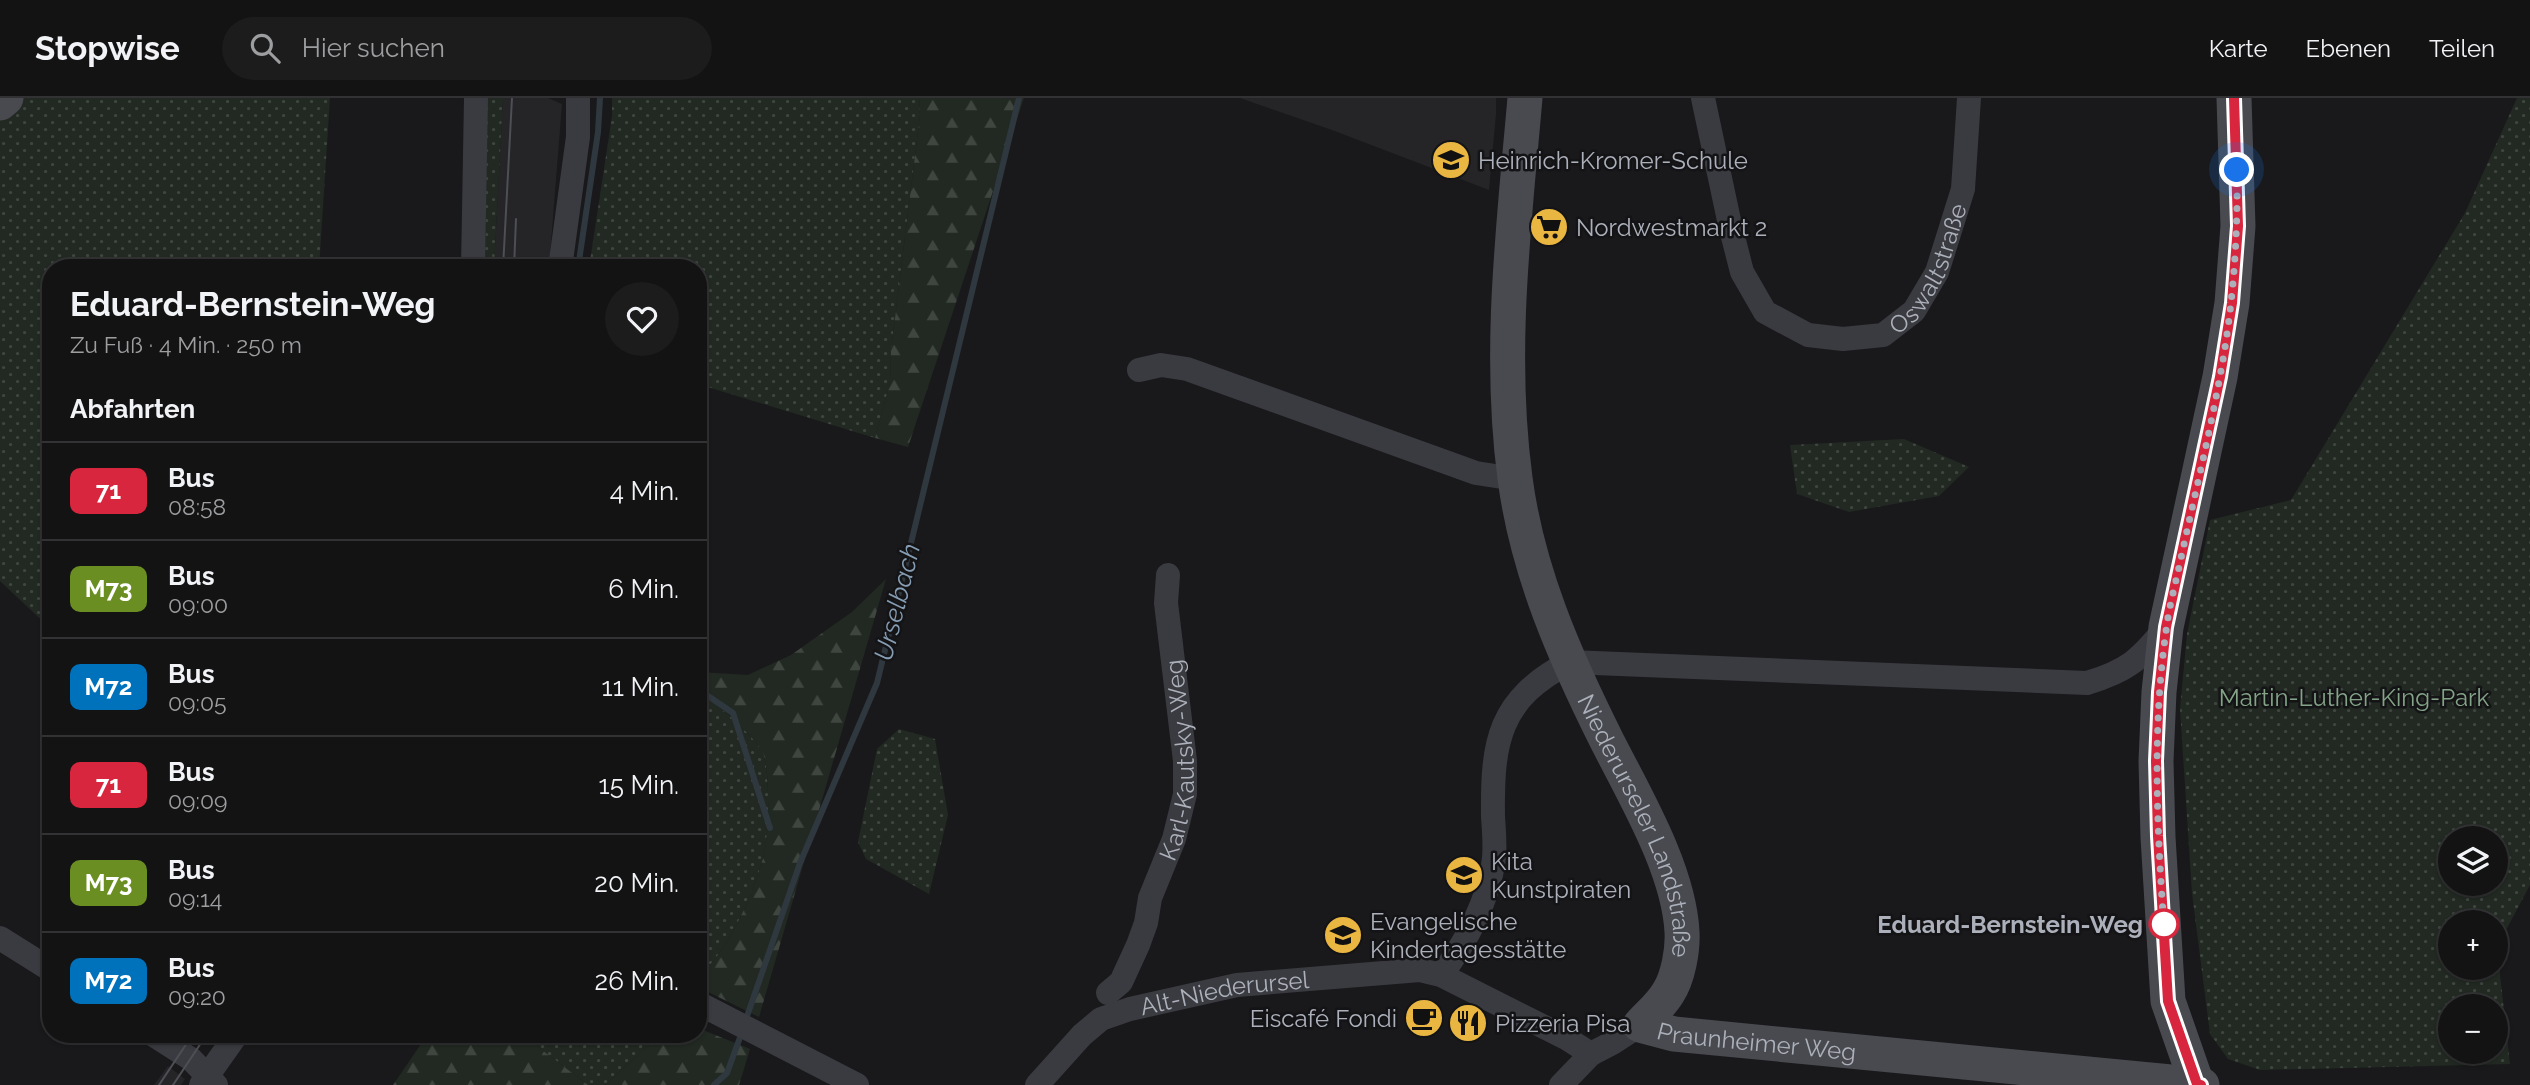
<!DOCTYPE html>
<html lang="de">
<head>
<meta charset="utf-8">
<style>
  :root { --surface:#131314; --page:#1c1c1d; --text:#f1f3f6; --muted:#9d9ea0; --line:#323234 }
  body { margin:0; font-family:Raleway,sans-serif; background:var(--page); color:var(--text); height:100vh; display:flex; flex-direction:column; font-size:26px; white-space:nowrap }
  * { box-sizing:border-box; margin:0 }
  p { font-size:23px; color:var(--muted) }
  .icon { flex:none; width:38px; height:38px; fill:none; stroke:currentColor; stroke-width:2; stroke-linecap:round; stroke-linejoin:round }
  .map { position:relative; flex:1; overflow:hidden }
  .sheet { position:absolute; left:42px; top:161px; width:665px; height:784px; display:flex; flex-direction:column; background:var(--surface); border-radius:28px; box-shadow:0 2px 5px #0004,0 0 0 2px var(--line) }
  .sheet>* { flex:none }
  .badge { padding:0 14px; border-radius:10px; font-size:24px; line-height:46px }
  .controls { position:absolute; left:2438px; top:728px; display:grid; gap:14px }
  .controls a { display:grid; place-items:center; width:70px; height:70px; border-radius:50%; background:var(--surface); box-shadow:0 2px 5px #0004,0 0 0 2px var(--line); font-size:35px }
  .you { position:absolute; width:35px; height:35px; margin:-18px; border:5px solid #fff; border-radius:50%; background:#1a73e8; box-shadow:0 0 0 10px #1a73e833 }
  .map>.badge { position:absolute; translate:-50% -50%; box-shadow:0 0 0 4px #fff }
  h2 { padding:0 28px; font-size:26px; line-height:63px }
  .round { display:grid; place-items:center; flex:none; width:74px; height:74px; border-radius:37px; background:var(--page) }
  .overview { display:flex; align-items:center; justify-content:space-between; height:119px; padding:0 28px }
  h1 { font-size:33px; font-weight:700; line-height:52px }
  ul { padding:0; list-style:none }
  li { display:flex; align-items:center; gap:21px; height:98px; padding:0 28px; border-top:2px solid var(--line) }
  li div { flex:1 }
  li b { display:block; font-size:26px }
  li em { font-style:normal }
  li .badge { min-width:77px; font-weight:700; text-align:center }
  header { display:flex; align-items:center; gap:42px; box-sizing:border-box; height:98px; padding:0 35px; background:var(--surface); border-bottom:2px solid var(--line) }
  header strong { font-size:33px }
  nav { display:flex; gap:38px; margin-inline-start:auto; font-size:24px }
  .search { width:490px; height:63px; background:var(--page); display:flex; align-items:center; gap:18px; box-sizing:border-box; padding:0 24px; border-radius:38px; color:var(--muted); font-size:26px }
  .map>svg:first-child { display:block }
  .built { fill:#252528 }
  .green { fill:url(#green-dots); fill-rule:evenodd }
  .forest { fill:url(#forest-firs) }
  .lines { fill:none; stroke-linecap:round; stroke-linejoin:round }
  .stream { stroke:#2f383f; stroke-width:6 }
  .minor { stroke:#3a3b40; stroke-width:24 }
  .secondary { stroke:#484a50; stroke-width:35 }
  .tram { stroke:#4d4f55; stroke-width:2 }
  .line-casing { stroke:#fff; stroke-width:16 }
  .line { stroke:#d7263d; stroke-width:10 }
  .walk { stroke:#acb0ba; stroke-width:7; stroke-dasharray:0 12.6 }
  .stop-dot { fill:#fff; stroke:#d7263d; stroke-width:3.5 }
  .labels { text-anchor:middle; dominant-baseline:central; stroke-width:5; stroke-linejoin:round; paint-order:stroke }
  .poi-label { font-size:24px; fill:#acb0ba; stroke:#141416; text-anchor:start }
  .street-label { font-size:24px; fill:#acb0ba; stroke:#141416 }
  .park-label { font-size:24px; fill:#84a487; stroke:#141416 }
  .stop-label { font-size:24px; font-weight:bold; fill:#acb0ba; stroke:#141416; text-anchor:end }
  .water-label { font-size:26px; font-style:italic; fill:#859cb3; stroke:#141416 }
</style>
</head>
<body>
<header>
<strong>Stopwise</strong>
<div class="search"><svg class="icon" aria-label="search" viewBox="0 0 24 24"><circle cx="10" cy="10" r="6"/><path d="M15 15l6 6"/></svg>Hier suchen</div>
<nav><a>Karte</a><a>Ebenen</a><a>Teilen</a></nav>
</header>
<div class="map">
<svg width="2530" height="987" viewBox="0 0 2530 987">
  <defs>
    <pattern id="green-dots" width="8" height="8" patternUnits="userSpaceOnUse" patternTransform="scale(1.75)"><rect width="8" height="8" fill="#212922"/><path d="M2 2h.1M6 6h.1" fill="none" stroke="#3f4640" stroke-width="1.8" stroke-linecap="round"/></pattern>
    <pattern id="forest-firs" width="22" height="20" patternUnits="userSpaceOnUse" patternTransform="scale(1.75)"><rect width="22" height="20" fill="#212922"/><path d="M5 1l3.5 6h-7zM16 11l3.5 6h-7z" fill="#3f4640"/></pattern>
  </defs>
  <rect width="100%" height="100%" fill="#19191b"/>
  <g class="built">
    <path d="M 503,0 L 548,0 L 562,6 L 549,170 L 494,170 Z"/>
    <path d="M 1240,0 L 1496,0 L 1496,16 L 1489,92 L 1332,32 Z"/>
    <path d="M 168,968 L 185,981 L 181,987 L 154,987 Z"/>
  </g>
  <g class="green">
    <path d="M 7,0 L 330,0 L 319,170 L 51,170 L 51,531 L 0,483 L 0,5 Z"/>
    <path d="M 487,0 L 503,0 L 494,170 L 485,170 Z"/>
    <path d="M 612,0 L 919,0 L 920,17 L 891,253 L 890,285 L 875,340 L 698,286 L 698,170 L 589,170 L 612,18 Z"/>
    <path d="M 2517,0 L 2530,0 L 2530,787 L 2497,849 L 2510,966 L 2260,972 L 2228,961 L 2210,936 L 2192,795 L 2180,611 L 2187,536 L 2210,422 L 2291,402 L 2465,115 ZM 2450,740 L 2496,740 L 2496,786 L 2450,786 ZM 2450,824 L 2496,824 L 2496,870 L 2450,870 ZM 2450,908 L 2496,908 L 2496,954 L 2450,954 Z"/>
    <path d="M 1904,341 L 1969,369 L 1939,398 L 1849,414 L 1797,396 L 1790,347 Z"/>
    <path d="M 698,591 C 712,603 757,639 763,655 C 770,673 769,732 765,751 C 759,784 727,860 698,877 Z"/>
    <path d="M 899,631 L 935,641 L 948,717 L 929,796 L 866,761 L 858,744 L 877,651 Z"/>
    <path d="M 521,936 L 661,936 L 605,987 L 588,987 Z"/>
  </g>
  <g class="forest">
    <path d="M 919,0 L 1024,0 L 908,349 L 875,340 L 890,285 L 891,253 L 920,17 Z"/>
    <path d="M 886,481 L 759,919 L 698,889 L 698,877 C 727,860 759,784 765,751 C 769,732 770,673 763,655 C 757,639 712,603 698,591 L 698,574 L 748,577 L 791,557 L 852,514 Z"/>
    <path d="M 698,930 L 750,951 L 739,987 L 605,987 L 661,936 L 698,936 Z"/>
    <path d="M 428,936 L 521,936 L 588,987 L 393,987 Z"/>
  </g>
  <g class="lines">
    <g class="stream">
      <path d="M 578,170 L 598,34 L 600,0"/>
      <path d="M 698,591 L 733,615 L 770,730"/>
      <path d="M 745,924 L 800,765 L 877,585 L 1019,0"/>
      <path d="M 714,987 L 727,975 L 742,934"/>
    </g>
    <g class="minor">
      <path id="s1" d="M 1703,0 L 1730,127 L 1742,174 L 1765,214 L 1808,237 L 1843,241 L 1883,237 L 1914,213 L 1937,174 L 1963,91 L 1969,0"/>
      <path d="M 473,170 L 476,0"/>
      <path d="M 560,170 L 578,39 L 578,0"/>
      <path d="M 1139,272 L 1161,267 L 1187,271 L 1476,375 L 1515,381"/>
      <path d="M 0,840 L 51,872"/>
      <path d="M 1441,877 C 1466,844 1486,808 1493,767 C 1496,752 1494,734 1493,719 C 1492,644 1498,601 1570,564 L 2087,585 C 2127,573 2140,562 2166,529"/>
      <path id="s2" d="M 1108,895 L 1121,884 L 1138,847 L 1146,825 L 1150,800 L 1174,741 L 1185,696 L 1185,663 L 1166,505 L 1168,477"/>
      <path d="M 698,905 L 857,987"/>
      <path d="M 152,936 L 191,961 L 216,987"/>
      <path d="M 201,987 L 237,936"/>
      <path id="s3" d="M 1037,987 L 1082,937 L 1101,921 L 1130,911 L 1237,887 L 1420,872 L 1441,877 L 1566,940 L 1591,956"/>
      <path d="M 1561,987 L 1591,956 L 1614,944 L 1640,927"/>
    </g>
    <g class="secondary">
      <path id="s4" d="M 1525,0 C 1514,126 1498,254 1515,380 C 1527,473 1565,559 1607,643 C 1635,698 1679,772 1682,834 C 1683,852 1678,880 1668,895 C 1661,907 1649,917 1640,927 L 1674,936 L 2202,987"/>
      <path d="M 0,5 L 6,0"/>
      <path d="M 2197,986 L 2168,903 L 2158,739 L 2156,663 L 2159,594 L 2166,529 L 2220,279 L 2232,205 L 2238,128 L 2234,0"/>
    </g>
    <g class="tram">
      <path d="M 503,170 L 512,0"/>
      <path d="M 514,170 L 516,121"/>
      <path d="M 159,987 L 193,936"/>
      <path d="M 173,987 L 207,936"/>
    </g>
  </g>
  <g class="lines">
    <defs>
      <path id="line" d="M 2201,987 L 2197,986 L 2168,903 L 2158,738 L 2156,663 L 2159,594 L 2166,529 L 2220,279 L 2232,205 L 2238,128 L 2234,0"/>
    </defs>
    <use href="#line" class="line-casing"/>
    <use href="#line" class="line"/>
    <path class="walk" d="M 2164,826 L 2164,830 C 2157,730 2152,632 2166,533 C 2169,508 2176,484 2181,460 C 2194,400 2209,339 2220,278 C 2233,210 2238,142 2237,72"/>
  </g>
  <defs>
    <symbol id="school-disc" viewBox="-11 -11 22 22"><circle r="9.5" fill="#eab642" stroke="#141416"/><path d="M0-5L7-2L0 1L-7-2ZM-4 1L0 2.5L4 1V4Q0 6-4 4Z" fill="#111"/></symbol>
    <symbol id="supermarket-disc" viewBox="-11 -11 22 22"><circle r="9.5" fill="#eab642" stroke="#141416"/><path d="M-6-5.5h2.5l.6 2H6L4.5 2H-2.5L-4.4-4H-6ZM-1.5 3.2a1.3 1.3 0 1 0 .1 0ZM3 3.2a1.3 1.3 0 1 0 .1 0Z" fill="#111"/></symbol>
    <symbol id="cafe-disc" viewBox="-11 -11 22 22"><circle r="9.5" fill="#eab642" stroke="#141416"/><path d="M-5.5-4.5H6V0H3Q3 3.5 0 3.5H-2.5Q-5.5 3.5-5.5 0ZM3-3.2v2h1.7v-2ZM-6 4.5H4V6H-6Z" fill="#111"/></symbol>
    <symbol id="restaurant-disc" viewBox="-11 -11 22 22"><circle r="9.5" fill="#eab642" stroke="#141416"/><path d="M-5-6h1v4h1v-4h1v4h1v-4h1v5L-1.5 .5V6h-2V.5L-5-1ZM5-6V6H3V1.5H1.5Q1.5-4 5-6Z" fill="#111"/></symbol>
  </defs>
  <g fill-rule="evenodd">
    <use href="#school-disc" x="1429" y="40" width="44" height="44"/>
    <use href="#supermarket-disc" x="1527" y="107" width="44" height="44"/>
    <use href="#school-disc" x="1442" y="755" width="44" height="44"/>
    <use href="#school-disc" x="1321" y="815" width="44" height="44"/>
    <use href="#cafe-disc" x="1402" y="898" width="44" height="44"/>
    <use href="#restaurant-disc" x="1446" y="903" width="44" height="44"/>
  </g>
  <circle class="stop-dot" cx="2164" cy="826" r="14"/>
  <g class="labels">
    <g class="poi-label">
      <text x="1478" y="62">Heinrich-Kromer-Schule</text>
      <text x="1576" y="129">Nordwestmarkt 2</text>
      <text x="1491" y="763">Kita<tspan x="1491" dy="28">Kunstpiraten</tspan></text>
      <text x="1370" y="823">Evangelische<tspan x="1370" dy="28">Kindertagesstätte</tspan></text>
      <text x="1397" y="920" text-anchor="end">Eiscafé Fondi</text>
      <text x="1495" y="925">Pizzeria Pisa</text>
    </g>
    <g class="street-label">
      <text stroke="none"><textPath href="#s1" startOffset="432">Oswaltstraße</textPath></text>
      <text stroke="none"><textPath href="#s2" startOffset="250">Karl-Kautsky-Weg</textPath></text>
      <text stroke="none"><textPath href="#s4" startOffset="752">Niederurseler Landstraße</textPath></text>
      <text stroke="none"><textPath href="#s3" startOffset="219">Alt-Niederursel</textPath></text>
      <text stroke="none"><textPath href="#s4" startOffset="1092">Praunheimer Weg</textPath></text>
    </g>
    <g class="park-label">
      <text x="2354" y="599">Martin-Luther-King-Park</text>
    </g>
    <g class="stop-label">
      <text x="2143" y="826">Eduard-Bernstein-Weg</text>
    </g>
    <g class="water-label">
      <text transform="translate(897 504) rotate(-76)">Urselbach</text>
    </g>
  </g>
</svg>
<div class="controls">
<a><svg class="icon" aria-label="layers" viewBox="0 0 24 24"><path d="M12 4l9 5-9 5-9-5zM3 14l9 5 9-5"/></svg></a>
<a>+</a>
<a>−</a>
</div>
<div class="you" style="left:2237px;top:72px"></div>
<section class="sheet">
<div class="overview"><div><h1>Eduard-Bernstein-Weg</h1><p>Zu Fuß · 4 Min. · 250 m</p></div><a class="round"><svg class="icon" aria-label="heart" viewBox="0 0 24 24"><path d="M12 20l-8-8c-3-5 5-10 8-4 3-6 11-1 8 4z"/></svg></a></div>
<h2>Abfahrten</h2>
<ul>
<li><span class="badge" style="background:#d7263d;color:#fff">71</span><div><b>Bus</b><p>08:58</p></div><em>4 Min.</em></li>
<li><span class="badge" style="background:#6b8e23;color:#fff">M73</span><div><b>Bus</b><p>09:00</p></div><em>6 Min.</em></li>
<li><span class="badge" style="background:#0072bc;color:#fff">M72</span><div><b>Bus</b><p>09:05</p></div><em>11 Min.</em></li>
<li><span class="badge" style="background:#d7263d;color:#fff">71</span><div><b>Bus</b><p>09:09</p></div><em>15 Min.</em></li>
<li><span class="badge" style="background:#6b8e23;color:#fff">M73</span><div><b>Bus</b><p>09:14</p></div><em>20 Min.</em></li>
<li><span class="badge" style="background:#0072bc;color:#fff">M72</span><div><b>Bus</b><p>09:20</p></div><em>26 Min.</em></li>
</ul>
</section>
</div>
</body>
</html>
